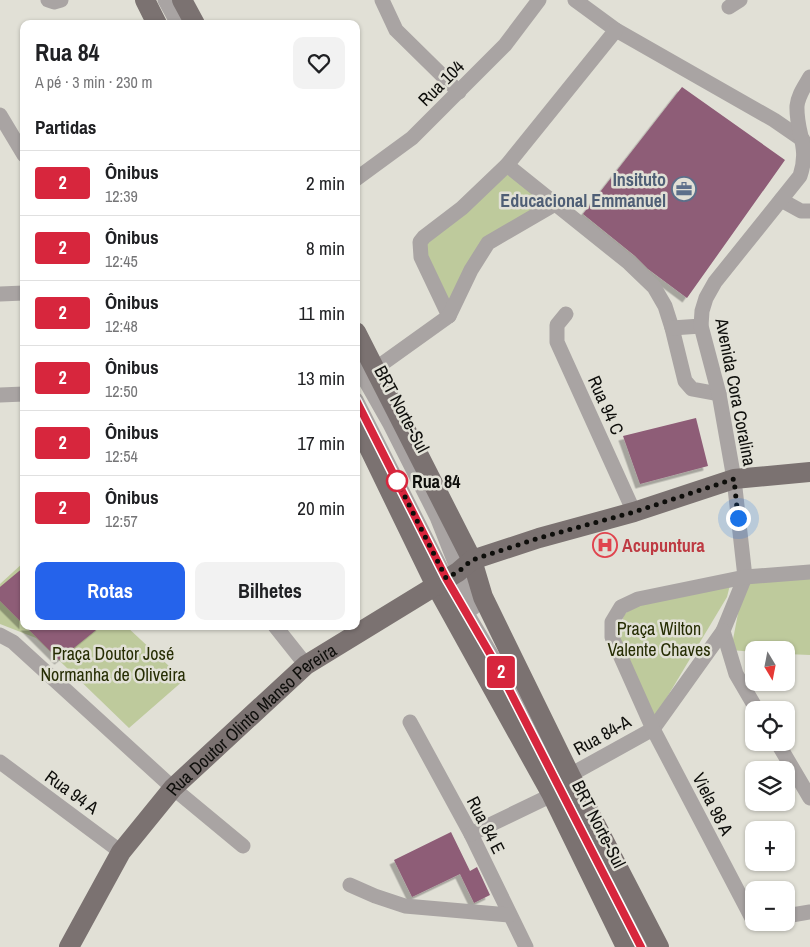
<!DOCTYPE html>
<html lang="pt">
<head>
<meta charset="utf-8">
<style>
  :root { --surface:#fff; --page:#f2f2f2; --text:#202124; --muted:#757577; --line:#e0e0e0; --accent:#2563eb }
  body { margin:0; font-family:"Archivo Narrow",sans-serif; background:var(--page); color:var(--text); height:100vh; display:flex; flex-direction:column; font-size:19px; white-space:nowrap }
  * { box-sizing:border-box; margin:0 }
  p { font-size:16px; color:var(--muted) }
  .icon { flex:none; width:28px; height:28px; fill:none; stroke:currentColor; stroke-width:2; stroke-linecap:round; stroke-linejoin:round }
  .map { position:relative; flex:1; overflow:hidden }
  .details { position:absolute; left:20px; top:20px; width:340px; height:610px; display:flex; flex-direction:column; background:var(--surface); border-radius:10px; box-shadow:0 1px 4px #0004 }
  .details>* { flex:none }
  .badge { padding:0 10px; border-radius:4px; font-size:18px; line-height:32px }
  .needle { width:32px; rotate:170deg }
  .fabs { position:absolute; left:745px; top:641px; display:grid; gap:10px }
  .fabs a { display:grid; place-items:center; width:50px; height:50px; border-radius:10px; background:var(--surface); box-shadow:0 1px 4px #0004; font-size:25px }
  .you { position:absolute; width:25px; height:25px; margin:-12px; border:4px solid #fff; border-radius:50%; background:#1a73e8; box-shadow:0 0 0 8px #1a73e833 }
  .map>.badge { position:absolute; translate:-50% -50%; box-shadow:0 0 0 2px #fff }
  h2 { padding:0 15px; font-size:19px; line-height:45px }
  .round { display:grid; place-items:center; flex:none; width:52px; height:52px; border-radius:10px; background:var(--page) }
  .summary { display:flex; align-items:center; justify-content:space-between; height:85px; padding:0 15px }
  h1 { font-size:24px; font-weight:800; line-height:38px }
  .action { display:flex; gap:10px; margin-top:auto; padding:10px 15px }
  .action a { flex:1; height:58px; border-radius:10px; background:var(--accent); color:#fff; font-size:20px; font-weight:800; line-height:58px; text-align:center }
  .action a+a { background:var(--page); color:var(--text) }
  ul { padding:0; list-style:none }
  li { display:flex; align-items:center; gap:15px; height:65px; padding:0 15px; border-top:1px solid var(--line) }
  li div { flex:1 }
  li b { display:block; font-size:19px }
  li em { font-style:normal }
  li .badge { min-width:55px; font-weight:700; text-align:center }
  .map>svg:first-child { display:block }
  .green { fill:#beca9c }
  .building { fill:#8e5d77; filter:url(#shadow) }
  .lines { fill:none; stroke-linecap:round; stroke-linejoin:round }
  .minor { stroke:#a9a4a3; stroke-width:15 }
  .major { stroke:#7b7271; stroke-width:20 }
  .line-casing { stroke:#fff; stroke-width:11 }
  .line { stroke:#d7263d; stroke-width:8 }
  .walk { stroke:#0e0e0b; stroke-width:5; stroke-dasharray:0 9 }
  .stop-dot { fill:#fff; stroke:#d7263d; stroke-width:2.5 }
  .labels { text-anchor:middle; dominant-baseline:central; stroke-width:5; stroke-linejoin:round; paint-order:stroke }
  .street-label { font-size:18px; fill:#0e0e0b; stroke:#e1e0d6 }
  .service-label { font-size:18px; font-weight:bold; fill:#4e5e75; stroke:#e1e0d6; text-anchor:end }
  .stop-label { font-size:18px; font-weight:bold; fill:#0e0e0b; stroke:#e1e0d6; text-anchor:start }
  .health-label { font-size:18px; font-weight:bold; fill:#be3a42; stroke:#e1e0d6; text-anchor:start }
  .park-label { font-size:18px; fill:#262d03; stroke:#e1e0d6 }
</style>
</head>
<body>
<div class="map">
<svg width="810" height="947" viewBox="0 0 810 947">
  <defs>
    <filter id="shadow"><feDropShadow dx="-4.5" dy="4.5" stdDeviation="0" flood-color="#0004"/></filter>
  </defs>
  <rect width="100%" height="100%" fill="#e1e0d6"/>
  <g class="green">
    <path d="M 507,174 L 547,203 L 483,240 L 451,304 L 427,254 L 427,244 Z"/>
    <path d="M 24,562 L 24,626 L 126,626 L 184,680 L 129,728 L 36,638 L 0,624 L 0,584 Z"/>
    <path d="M 810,578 L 810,655 L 786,654 L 786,650 L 754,650 L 754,652 L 731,650 L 744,582 Z"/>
    <path d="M 730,585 L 727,597 L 654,719 L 620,642 L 620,628 L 624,615 L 632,607 Z"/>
  </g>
  <g class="building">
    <path d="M 682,87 L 785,160 L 687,298 L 648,269 L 635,256 L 583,214 Z"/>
    <path d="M 696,418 L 708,466 L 640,484 L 623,436 Z"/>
    <path d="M 24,567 L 24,625 L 0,601 L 0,587 Z"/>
    <path d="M 25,626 L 101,626 L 59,660 Z"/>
    <path d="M 451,832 L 470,871 L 477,867 L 490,895 L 474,903 L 460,874 L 412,897 L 394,860 Z"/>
  </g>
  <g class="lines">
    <g class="minor">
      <path d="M 48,0 L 54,2 L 61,0"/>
      <path d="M 165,0 L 178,24"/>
      <path d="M 382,0 L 396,30 L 459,92"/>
      <path d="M 575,0 L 616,30 L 774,120 L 803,140"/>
      <path d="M 729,7 L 740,0"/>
      <path d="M 0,115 L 24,155"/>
      <path d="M 507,165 L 629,263 L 654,287 L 665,306 L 672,328 L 685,381 L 692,389 L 719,394"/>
      <path d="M 356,179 L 412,138 L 505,45 L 539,0"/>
      <path d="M 781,200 L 801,211 L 810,211"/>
      <path d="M 0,294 L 24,293"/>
      <path d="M 566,314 L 557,325 L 557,342 L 634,512"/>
      <path d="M 449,316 L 421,257 L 420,242 L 424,237 L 462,208 L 507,165 L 616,30"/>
      <path d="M 672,328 L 701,326"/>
      <path d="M 356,364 L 390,424 L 437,517 L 473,608"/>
      <path d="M 375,369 L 449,316 L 471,270 L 488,243 L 555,204"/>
      <path d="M 0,395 L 24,394"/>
      <path d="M 356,400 L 446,578 L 497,664 L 641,947"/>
      <path d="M 275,626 L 306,665"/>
      <path d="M 0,635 L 13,642 L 173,788 L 243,846"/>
      <path d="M 757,710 L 736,674 L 723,631 L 745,577 L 734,479 L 719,394 L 701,326 L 702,311 L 706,298 L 715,282 L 800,176 C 810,146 796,134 797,106 C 798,95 805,86 810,77"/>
      <path d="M 410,722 L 471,834 L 526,947"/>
      <path d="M 777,742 L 810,798"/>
      <path d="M 0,762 L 121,852"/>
      <path d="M 570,775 L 653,729 L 723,631"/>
      <path d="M 471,834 L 552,795"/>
      <path d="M 350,885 L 375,896 L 405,906 L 509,915"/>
      <path d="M 786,916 L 810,912"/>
      <path d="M 754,922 L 653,729 L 612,637 L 612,622 L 621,607 L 638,599 L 745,577 L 810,572"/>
    </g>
    <g class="major">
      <path d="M 145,0 L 157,24"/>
      <path d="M 182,0 L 195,24"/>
      <path d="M 356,332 L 472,560 L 483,597 L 570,775 L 659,947"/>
      <path d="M 356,421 L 435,584 L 552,795 L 626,947"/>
      <path id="s1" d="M 69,947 L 121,852 L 173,788 L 306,665 L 458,572 L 472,560 L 539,538 L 634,512 L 734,479 L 810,472"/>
    </g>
  </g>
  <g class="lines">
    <defs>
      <path id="line" d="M 356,400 L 446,578 L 496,664 L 641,947"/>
    </defs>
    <use href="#line" class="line-casing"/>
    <use href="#line" class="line"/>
    <path class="walk" d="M 397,481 L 446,578 L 458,572 L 472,560 L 539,538 L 634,512 L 734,479 L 738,518"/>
  </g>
  <defs>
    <symbol id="office-ring" viewBox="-11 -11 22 22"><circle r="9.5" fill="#e1e0d6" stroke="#5c6f8a" stroke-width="1.5"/><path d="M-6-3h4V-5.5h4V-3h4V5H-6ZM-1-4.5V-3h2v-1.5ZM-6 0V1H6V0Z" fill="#5c6f8a"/></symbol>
    <symbol id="hospital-ring" viewBox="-11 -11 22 22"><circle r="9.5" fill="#e1e0d6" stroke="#e0444e" stroke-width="1.5"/><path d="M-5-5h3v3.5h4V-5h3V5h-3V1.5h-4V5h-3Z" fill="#e0444e"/></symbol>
  </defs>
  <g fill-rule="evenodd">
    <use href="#office-ring" x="670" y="175" width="28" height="28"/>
    <use href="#hospital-ring" x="591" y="531" width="28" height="28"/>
  </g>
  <circle class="stop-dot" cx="397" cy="481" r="10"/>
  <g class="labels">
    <g class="street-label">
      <text transform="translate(441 83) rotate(-45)">Rua 104</text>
      <text transform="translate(736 392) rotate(79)">Avenida Cora Coralina</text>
      <text transform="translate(606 405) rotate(66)">Rua 94 C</text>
      <text transform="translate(402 409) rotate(62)">BRT Norte-Sul</text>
      <text stroke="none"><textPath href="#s1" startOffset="295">Rua Doutor Olinto Manso Pereira</textPath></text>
      <text transform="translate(602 735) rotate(-29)">Rua 84-A</text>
      <text transform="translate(72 792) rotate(36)">Rua 94 A</text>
      <text transform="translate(713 804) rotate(63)">Viela 98 A</text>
      <text transform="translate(599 824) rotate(63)">BRT Norte-Sul</text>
      <text transform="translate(486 825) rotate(63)">Rua 84 E</text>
    </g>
    <g class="service-label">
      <text x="666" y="179">Insituto<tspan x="666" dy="21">Educacional Emmanuel</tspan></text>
    </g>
    <g class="stop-label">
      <text x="412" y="481">Rua 84</text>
    </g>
    <g class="health-label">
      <text x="622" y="545">Acupuntura</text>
    </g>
    <g class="park-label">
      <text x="659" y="628">Praça Wilton<tspan x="659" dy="21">Valente Chaves</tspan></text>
      <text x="113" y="653">Praça Doutor José<tspan x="113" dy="21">Normanha de Oliveira</tspan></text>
    </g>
  </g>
</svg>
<div class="fabs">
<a><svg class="needle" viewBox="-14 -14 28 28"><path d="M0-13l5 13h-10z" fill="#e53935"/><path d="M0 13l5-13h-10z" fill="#757577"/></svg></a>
<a><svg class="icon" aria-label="locate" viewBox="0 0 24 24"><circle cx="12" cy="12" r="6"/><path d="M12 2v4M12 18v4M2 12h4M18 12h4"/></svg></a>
<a><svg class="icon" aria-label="layers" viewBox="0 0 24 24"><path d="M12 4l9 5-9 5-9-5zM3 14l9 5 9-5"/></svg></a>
<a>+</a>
<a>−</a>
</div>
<div class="you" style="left:738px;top:518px"></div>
<b class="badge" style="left:501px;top:672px;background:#d7263d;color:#fff">2</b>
<section class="details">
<div class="summary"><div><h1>Rua 84</h1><p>A pé · 3 min · 230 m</p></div><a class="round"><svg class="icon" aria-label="heart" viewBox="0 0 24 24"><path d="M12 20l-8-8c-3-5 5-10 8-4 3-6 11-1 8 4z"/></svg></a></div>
<h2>Partidas</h2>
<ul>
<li><span class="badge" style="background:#d7263d;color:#fff">2</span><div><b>Ônibus</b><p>12:39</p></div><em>2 min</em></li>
<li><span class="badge" style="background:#d7263d;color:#fff">2</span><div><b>Ônibus</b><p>12:45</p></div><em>8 min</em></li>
<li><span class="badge" style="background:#d7263d;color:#fff">2</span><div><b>Ônibus</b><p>12:48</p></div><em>11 min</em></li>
<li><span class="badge" style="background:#d7263d;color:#fff">2</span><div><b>Ônibus</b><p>12:50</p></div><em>13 min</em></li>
<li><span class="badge" style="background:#d7263d;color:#fff">2</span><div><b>Ônibus</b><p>12:54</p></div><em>17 min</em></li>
<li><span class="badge" style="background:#d7263d;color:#fff">2</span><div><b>Ônibus</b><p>12:57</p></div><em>20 min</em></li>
</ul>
<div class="action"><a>Rotas</a><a>Bilhetes</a></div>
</section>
</div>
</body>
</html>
